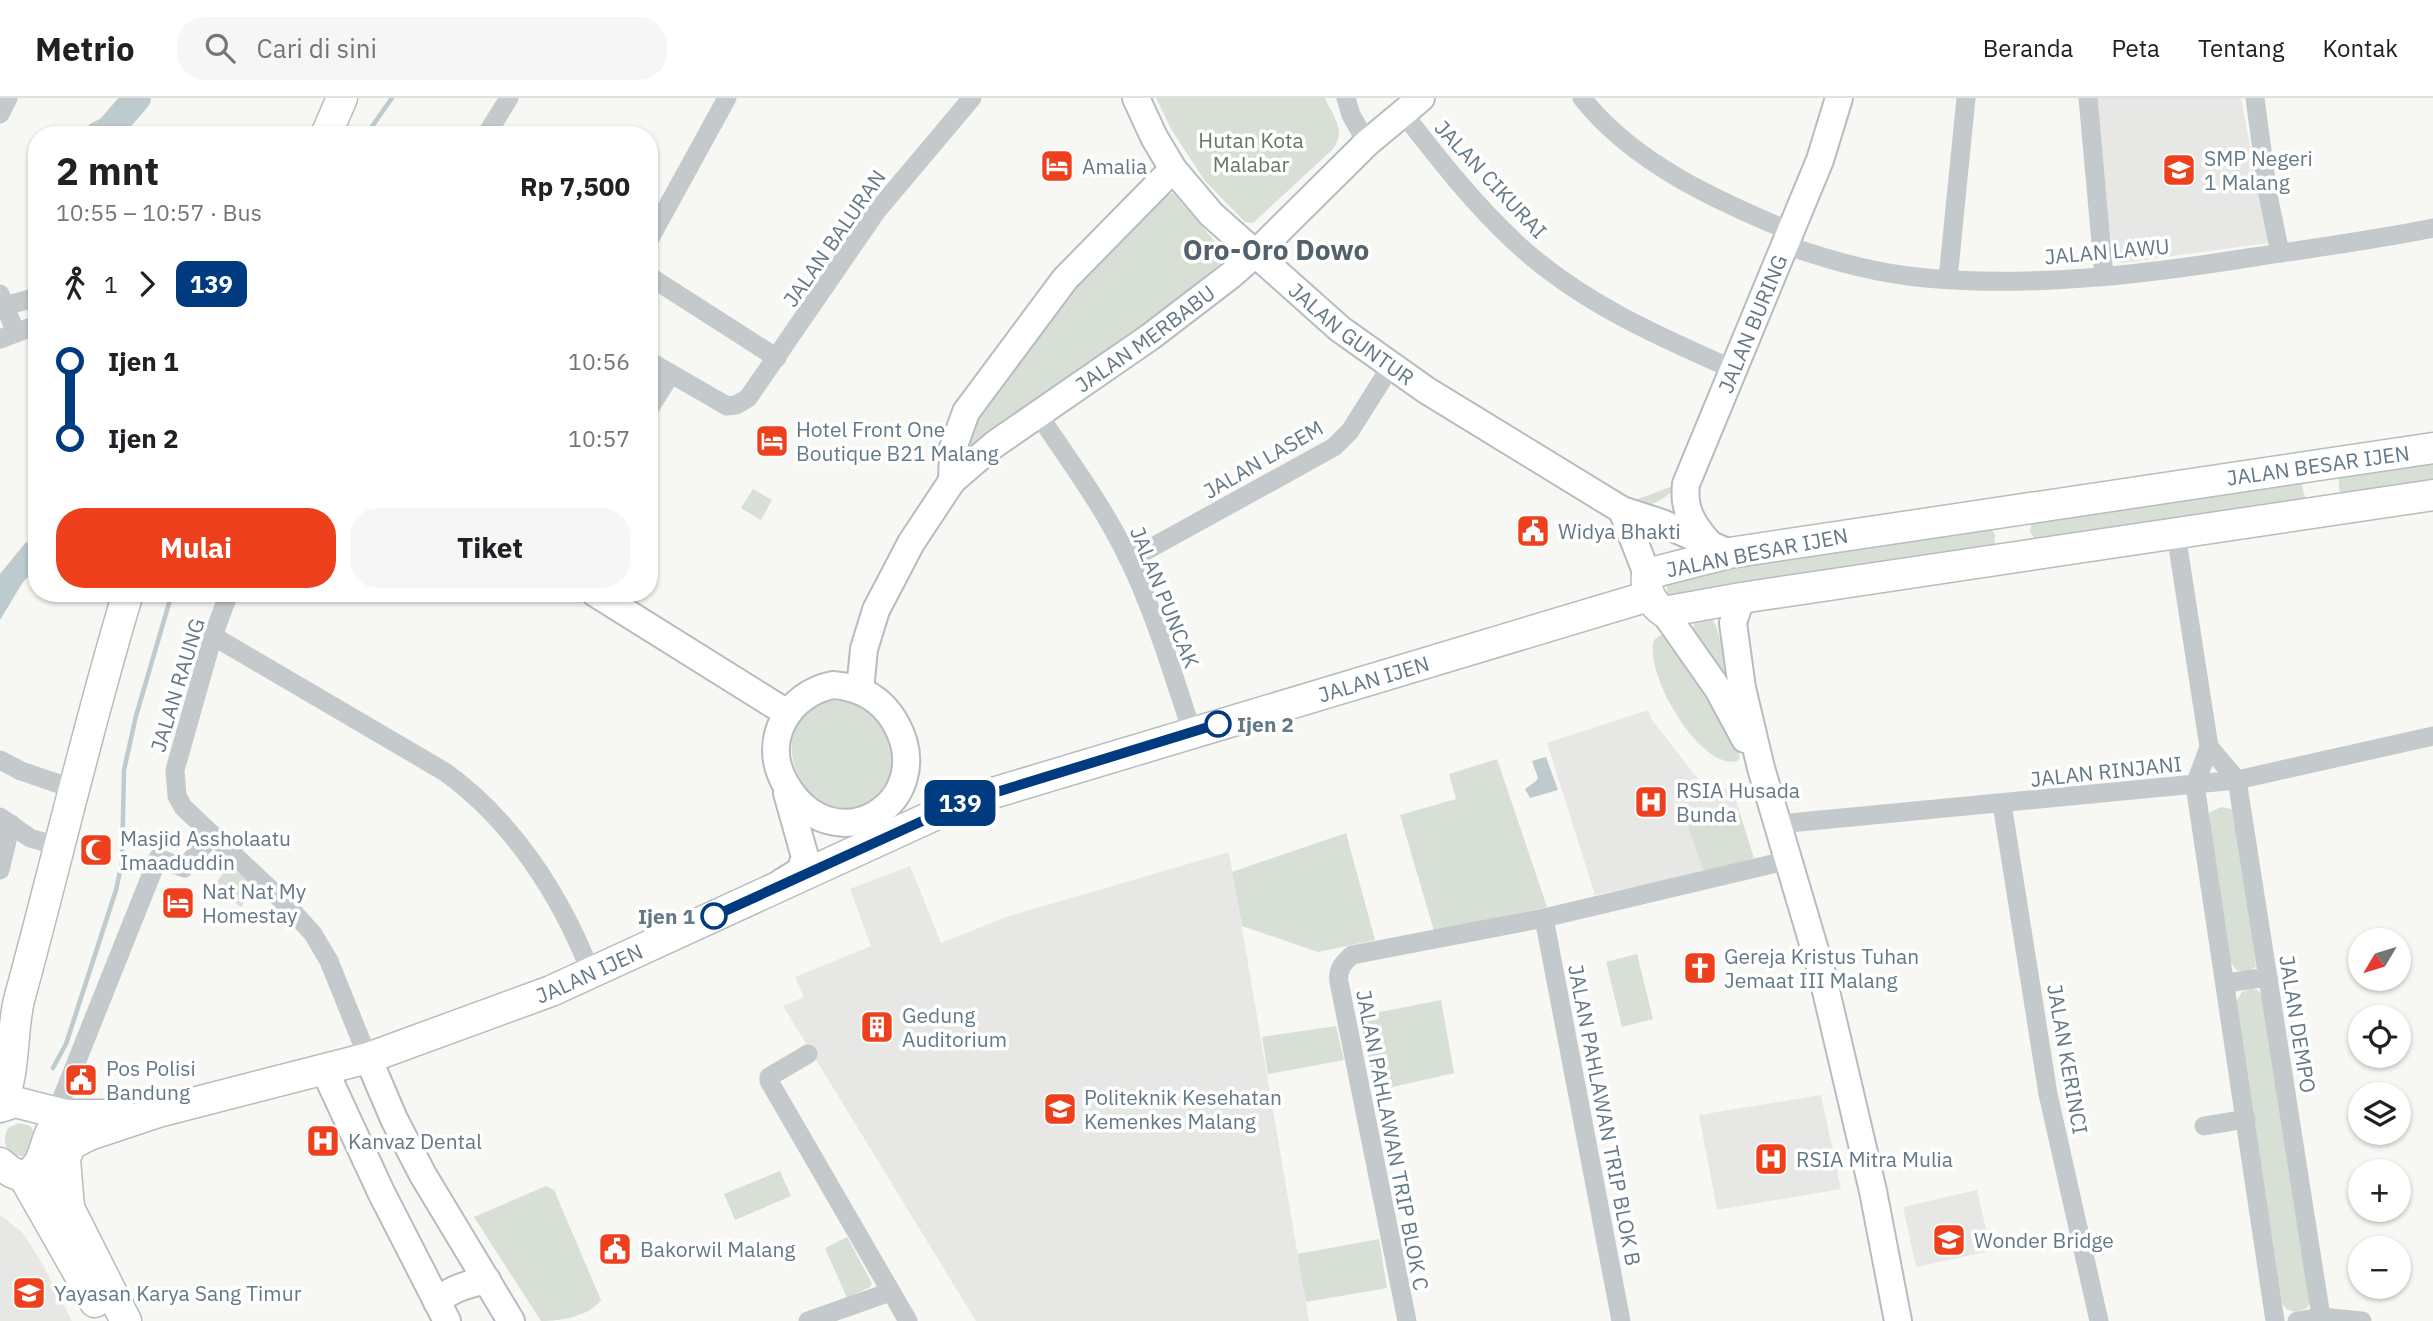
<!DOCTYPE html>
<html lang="id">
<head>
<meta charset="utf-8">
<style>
  :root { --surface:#fff; --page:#f6f6f6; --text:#202124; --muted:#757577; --line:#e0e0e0; --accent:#ee401c }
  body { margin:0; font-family:"IBM Plex Sans",sans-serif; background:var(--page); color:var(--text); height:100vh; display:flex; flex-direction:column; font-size:26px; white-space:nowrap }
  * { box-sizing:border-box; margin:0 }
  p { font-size:23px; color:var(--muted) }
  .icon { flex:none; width:38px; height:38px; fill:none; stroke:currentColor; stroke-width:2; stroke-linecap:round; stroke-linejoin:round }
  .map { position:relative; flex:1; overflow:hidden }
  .side { position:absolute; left:28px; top:28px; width:630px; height:476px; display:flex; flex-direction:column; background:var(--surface); border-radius:28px; box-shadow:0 2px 5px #0004 }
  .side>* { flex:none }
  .badge { padding:0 14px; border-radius:10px; font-size:24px; line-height:46px }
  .needle { width:46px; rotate:232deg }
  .buttons { position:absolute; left:2348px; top:830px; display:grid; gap:14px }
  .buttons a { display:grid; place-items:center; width:63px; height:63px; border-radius:50%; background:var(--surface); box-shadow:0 2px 5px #0004; font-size:35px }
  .map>.badge { position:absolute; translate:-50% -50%; box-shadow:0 0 0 4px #fff }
  .legs { display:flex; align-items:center; gap:10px; height:77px; padding:0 28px; font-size:23px }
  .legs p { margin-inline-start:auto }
  .head { display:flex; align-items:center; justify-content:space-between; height:119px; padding:0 28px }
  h1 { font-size:38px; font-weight:700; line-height:52px }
  .primary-button { display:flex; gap:14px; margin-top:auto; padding:14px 28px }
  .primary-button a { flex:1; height:80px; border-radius:28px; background:var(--accent); color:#fff; font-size:28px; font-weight:700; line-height:80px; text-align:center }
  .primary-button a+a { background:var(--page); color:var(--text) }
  ul { padding:0 28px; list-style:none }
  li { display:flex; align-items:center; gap:24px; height:77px; font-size:26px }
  li i { display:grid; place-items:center; width:10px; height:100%; margin:0 9px; background:currentColor }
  li i::after { content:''; width:18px; height:18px; margin:-9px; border:5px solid; border-radius:50%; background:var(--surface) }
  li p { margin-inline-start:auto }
  li:first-child i { background:linear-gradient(#0000 50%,currentColor 0) }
  li:last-child i { background:linear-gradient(currentColor 50%,#0000 0) }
  header { display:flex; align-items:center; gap:42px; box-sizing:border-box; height:98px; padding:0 35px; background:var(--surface); border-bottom:2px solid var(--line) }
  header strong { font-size:33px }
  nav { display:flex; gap:38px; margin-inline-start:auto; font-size:24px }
  .search { width:490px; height:63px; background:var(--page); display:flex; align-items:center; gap:18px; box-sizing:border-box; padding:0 24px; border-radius:28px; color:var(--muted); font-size:26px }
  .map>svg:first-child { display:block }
  .built { fill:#e7e8e6 }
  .green { fill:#d8dfd4 }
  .water { fill:#bdcace }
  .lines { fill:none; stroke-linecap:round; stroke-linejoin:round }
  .stream { stroke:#bdcace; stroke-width:4.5 }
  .river { stroke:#bdcace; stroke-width:28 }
  .secondary-casing { stroke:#b6bcc0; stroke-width:30 }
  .primary-casing { stroke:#b7bcbf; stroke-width:33 }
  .street { stroke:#c4c9cb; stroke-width:19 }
  .secondary { stroke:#fff; stroke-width:26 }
  .primary { stroke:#fff; stroke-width:30 }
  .line-1-casing { stroke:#fff; stroke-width:16 }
  .line-1 { stroke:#003b80; stroke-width:10 }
  .stop-1-dot { fill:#fff; stroke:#003b80; stroke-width:3.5 }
  .labels { text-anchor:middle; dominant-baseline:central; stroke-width:7; stroke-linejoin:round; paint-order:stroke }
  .park-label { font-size:21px; fill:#66785f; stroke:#fff }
  .poi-label { font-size:21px; fill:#647986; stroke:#fff; text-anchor:start }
  .street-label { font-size:21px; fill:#647986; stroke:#fff }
  .stop-label { font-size:21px; font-weight:bold; fill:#647986; stroke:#fff; text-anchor:start }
  .district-label { font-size:28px; font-weight:bold; fill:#52616b; stroke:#fff }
</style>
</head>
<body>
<header>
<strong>Metrio</strong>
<div class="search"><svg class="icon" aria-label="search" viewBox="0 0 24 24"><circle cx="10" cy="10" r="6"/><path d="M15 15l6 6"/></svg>Cari di sini</div>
<nav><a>Beranda</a><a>Peta</a><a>Tentang</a><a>Kontak</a></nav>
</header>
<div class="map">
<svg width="2433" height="1223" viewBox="0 0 2433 1223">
  <rect width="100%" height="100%" fill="#f7f7f3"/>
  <g class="built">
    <path d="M 2095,0 L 2241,0 L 2268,145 L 2121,165 L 2113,161 Z"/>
    <path d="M 1648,612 L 1652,622 L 1705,690 L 1733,691 L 1739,713 L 1688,729 L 1704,775 L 1595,797 L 1547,645 Z"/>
    <path d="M 1229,754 L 1309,1223 L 976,1223 L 783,908 L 804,899 L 795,879 L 871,848 L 850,791 L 910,768 L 941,845 L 1009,818 Z"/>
    <path d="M 1821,997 L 1841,1091 L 1717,1112 L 1699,1017 Z"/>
    <path d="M 1977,1092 L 1991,1153 L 1916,1169 L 1903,1109 Z"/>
    <path d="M 0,1117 L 23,1135 L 43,1167 L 72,1223 L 0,1223 Z"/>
  </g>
  <g class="green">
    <path d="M 1156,0 L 1325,0 C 1333,19 1347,32 1333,51 L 1253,125 L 1245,124 L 1205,83 L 1171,31 Z"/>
    <path d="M 1173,95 L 1224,154 L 1225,160 L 1221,165 L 1154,219 L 963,360 L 961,342 L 1073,184 L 1163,97 Z"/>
    <path d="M 2433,357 L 2433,392 L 2344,398 L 2339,392 L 2339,378 Z"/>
    <path d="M 2301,384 L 2305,399 L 2299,407 L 2036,444 L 2030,433 L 2033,420 Z"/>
    <path d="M 1673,388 L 1673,392 C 1660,405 1648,410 1630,404 Z"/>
    <path d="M 753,391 L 772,402 L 761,422 L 741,410 Z"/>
    <path d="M 1988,426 L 1995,437 L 1994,450 L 1669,499 C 1666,492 1665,486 1671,480 Z"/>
    <path d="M 1712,520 L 1716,528 L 1738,603 L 1693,531 L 1695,522 Z"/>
    <path d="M 1661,537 L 1670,539 C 1698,576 1722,616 1740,659 L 1738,663 C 1700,674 1643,574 1654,542 Z"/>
    <path d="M 832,603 C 841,603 850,602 859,606 C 887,621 904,669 881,695 C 816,763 745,618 832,603 Z"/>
    <path d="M 1497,661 L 1547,809 L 1434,833 L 1400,717 L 1456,701 L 1449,676 Z"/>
    <path d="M 2221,709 L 2231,711 L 2237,719 L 2256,868 C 2250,875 2245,874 2236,872 L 2230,863 L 2208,720 L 2210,714 Z"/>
    <path d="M 1739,713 L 1754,760 L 1704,775 L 1688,729 Z"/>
    <path d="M 1346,735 L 1375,842 L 1318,854 L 1242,828 L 1232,774 Z"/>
    <path d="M 229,767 L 255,788 L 241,809 L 214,788 Z"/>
    <path d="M 1637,856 L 1653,921 L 1622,929 L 1606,864 Z"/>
    <path d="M 2251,891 L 2258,892 L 2265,902 L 2310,1204 L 2307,1210 L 2296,1214 L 2286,1211 L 2282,1205 L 2236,904 L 2242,894 Z"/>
    <path d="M 1441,902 L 1454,975 L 1375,993 L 1360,918 Z"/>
    <path d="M 1336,928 L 1344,962 L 1268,976 L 1262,939 Z"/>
    <path d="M 19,1025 L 30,1028 L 36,1036 L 26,1058 C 8,1060 0,1045 8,1030 Z"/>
    <path d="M 780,1073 L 791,1098 L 735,1122 L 724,1096 Z"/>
    <path d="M 546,1088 L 554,1092 L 601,1202 C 588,1219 560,1223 541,1223 L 474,1119 Z"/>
    <path d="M 847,1139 L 872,1185 L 870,1189 L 847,1200 L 825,1150 Z"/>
    <path d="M 1379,1141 L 1387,1190 L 1306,1204 L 1297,1156 Z"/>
  </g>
  <g class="water">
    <path d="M 26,444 L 37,451 L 37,470 L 23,484 L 0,522 L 0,476 Z"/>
    <path d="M 1546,659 L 1558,692 L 1530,700 L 1525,691 L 1535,684 L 1538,680 L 1532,663 Z"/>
  </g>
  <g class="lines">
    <g class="stream">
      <path d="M 366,37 L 392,0"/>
      <path d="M 53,970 L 66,946 L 116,792 L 122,764 L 124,672 L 136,618 L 172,495"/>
    </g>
    <path class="river" d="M 99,37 L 109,32 L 137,0"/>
    <defs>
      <g id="secondary">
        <path id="s1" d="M 1136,0 L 1154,39 L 1173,71 L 1211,116 L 1340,231 L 1426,292 L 1622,412 L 1662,425 L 1729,455"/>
        <path d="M 952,383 L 953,350 L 966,314 L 1065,181 L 1173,71"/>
        <path d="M 1622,412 L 1647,476"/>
        <path id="s2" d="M 1708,444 C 1692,426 1683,411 1686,386 L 1820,62 L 1839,0"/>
        <path d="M 595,495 L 787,615"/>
        <path d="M 1741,500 L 1733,525 L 1742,590 L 1761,670 L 1822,876 L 1873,1093 L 1898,1223"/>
        <path d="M 1664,514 L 1718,591 L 1745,641"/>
        <path d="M 833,587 C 859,589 881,600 895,624 C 941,704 833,770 785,685 C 761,642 788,596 833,587 Z"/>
        <path id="s3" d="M 860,592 L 864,551 L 876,512 L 911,445 L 952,383 L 995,346 L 1150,239 L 1231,177 L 1254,157 L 1367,45 L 1421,0"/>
        <path d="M 782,784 L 800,773 L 805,759 L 787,695"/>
        <path d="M 368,960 L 394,1021 L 423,1077 L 511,1223"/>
        <path d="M 324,971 L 381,1094 L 447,1223"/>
        <path d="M 437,1204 C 451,1190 469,1186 487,1182"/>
      </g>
      <g id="primary">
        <path d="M 326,37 L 342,0"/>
        <path d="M 2433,350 L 1729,455 L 1647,476 C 1645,493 1651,505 1664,514 L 1741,500 L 2433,397"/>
        <path d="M 0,1008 C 16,976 11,936 19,902 C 56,767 87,630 128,495"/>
        <path d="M 0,1009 L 15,1004 L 66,1017 L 123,1017"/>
        <path d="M 0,1065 L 11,1074 L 24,1079 C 52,1065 39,1034 66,1017"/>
        <path d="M 39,1066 L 48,1075 L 69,1110 L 126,1223"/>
        <path d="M 24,1079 L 95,1204"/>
        <path id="s4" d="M 69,1110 L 65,1061 L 70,1047 L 89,1037 L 158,1014 L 368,960 L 551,893 L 963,704 L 1649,498"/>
      </g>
    </defs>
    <use href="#secondary" class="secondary-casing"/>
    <use href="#primary" class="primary-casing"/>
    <g class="street">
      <path d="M 1346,0 L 1351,17 L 1367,45"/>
      <path d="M 1582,0 C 1633,65 1717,103 1792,134"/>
      <path d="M 2088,0 L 2104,178"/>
      <path d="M 2255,0 L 2268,97 L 2280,155"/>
      <path d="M 1403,15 C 1438,60 1473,105 1515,144 C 1578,203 1657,238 1735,272"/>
      <path d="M 0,16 L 8,0"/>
      <path d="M 486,37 L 509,0"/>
      <path d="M 649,142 L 727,0"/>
      <path d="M 1786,147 C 1831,163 1878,176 1926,180 C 2035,190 2147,176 2254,159 C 2314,150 2374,142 2433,130"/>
      <path d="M 649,178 L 777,260"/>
      <path d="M 1948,181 L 1966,0"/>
      <path d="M 0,196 L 16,235"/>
      <path d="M 5,208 L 37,199"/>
      <path d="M 0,241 L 37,227"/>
      <path d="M 649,263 L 727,308 L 736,307 L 748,300 L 876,114 L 972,0"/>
      <path d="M 649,311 L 671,276"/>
      <path d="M 1038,316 C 1062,352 1088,387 1109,424 C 1147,488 1169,564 1192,634"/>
      <path d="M 2176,436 L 2209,649 L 2195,687 L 2275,1223"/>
      <path d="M 1129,462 L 1334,349 L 1350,333 L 1391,268"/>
      <path d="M 229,495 L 213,538 L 175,672 L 177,698 L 183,709 L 287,807 L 313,836 L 329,863 L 368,960"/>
      <path d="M 213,538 L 445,674 C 513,723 561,798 591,875"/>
      <path d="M 2209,649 L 2237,682 L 2321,1219"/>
      <path d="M 0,662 L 21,673 L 74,691"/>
      <path d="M 2002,706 L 2048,996 L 2099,1223"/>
      <path d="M 0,719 L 30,740 L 61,749"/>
      <path d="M 1779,726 L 2237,682 L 2433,638"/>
      <path d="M 0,772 L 11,726"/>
      <path d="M 1544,820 L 1621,1223"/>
      <path d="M 2226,885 L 2268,879"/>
      <path d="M 808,956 L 769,979 L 769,983 L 908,1223"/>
      <path d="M 56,1015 L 158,760 L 184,770 L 212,738"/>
      <path d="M 2204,1028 L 2246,1021"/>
      <path d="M 808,1223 L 890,1194"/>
      <path d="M 1407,1223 L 1339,884 C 1337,872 1343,865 1352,857 L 1544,820 L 1790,762"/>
      <path d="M 2297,1223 L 2321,1219 L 2362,1223"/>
    </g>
    <use href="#secondary" class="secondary"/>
    <use href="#primary" class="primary"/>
  </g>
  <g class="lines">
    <defs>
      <path id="line-1" d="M 714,818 L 964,704 L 1218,626"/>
    </defs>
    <use href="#line-1" class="line-1-casing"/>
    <use href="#line-1" class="line-1"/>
  </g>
  <defs>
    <symbol id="hotel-square" viewBox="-11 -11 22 22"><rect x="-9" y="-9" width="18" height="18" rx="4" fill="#ee401c" stroke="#fff"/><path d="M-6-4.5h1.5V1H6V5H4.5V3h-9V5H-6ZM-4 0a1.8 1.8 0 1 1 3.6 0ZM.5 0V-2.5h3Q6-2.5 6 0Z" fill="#fff"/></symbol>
    <symbol id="school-square" viewBox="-11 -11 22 22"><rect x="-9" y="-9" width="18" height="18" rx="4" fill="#ee401c" stroke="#fff"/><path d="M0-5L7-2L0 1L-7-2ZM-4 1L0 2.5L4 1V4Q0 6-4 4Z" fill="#fff"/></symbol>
    <symbol id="civic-square" viewBox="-11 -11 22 22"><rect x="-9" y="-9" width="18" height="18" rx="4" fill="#ee401c" stroke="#fff"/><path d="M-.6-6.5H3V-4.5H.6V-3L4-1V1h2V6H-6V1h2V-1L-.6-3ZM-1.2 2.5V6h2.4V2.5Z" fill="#fff"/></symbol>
    <symbol id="hospital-square" viewBox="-11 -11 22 22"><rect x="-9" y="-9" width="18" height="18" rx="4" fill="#ee401c" stroke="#fff"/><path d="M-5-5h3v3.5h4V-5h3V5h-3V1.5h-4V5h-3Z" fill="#fff"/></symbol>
    <symbol id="mosque-square" viewBox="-11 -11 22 22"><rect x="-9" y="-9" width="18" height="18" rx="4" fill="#ee401c" stroke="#fff"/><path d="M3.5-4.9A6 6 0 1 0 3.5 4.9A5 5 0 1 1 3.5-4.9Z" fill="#fff"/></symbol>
    <symbol id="church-square" viewBox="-11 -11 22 22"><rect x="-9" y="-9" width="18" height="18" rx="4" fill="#ee401c" stroke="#fff"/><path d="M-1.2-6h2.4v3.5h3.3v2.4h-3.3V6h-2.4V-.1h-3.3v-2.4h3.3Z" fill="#fff"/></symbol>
    <symbol id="building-square" viewBox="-11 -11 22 22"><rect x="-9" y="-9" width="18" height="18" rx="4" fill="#ee401c" stroke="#fff"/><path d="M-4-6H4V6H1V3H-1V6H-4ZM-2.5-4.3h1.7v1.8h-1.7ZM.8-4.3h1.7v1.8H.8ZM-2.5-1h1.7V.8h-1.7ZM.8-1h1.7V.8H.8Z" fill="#fff"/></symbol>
    <symbol id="university-square" viewBox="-11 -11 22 22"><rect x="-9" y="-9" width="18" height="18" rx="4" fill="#ee401c" stroke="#fff"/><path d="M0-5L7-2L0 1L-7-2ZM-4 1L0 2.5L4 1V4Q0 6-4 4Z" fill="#fff"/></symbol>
  </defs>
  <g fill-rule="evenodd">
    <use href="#hotel-square" x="1038" y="49" width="38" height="38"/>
    <use href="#school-square" x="2160" y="53" width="38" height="38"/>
    <use href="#hotel-square" x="753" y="324" width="38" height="38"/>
    <use href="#civic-square" x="1514" y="414" width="38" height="38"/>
    <use href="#hospital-square" x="1632" y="685" width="38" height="38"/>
    <use href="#mosque-square" x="77" y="733" width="38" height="38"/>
    <use href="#hotel-square" x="159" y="786" width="38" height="38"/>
    <use href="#church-square" x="1681" y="851" width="38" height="38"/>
    <use href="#building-square" x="858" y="910" width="38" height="38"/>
    <use href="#civic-square" x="62" y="963" width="38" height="38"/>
    <use href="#university-square" x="1041" y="992" width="38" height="38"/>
    <use href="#hospital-square" x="304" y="1024" width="38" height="38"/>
    <use href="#hospital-square" x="1752" y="1042" width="38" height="38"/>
    <use href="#school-square" x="1930" y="1123" width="38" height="38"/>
    <use href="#civic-square" x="596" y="1132" width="38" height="38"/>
    <use href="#school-square" x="10" y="1176" width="38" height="38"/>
  </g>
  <g class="stop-1-dot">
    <circle cx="1218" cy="626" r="12"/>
    <circle cx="714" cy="818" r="12"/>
  </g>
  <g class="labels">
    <g class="park-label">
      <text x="1251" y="42">Hutan Kota<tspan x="1251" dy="24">Malabar</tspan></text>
    </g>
    <g class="poi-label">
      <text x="2204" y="60">SMP Negeri<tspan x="2204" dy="24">1 Malang</tspan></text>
      <text x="1082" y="68">Amalia</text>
      <text x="796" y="331">Hotel Front One<tspan x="796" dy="24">Boutique B21 Malang</tspan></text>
      <text x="1558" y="433">Widya Bhakti</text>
      <text x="1676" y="692">RSIA Husada<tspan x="1676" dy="24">Bunda</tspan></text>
      <text x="120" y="740">Masjid Assholaatu<tspan x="120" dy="24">Imaaduddin</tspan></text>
      <text x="202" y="793">Nat Nat My<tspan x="202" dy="24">Homestay</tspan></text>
      <text x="1724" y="858">Gereja Kristus Tuhan<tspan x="1724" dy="24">Jemaat III Malang</tspan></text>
      <text x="902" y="917">Gedung<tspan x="902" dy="24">Auditorium</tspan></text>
      <text x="106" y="970">Pos Polisi<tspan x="106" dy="24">Bandung</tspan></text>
      <text x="1084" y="999">Politeknik Kesehatan<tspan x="1084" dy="24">Kemenkes Malang</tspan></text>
      <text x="348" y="1043">Kanvaz Dental</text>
      <text x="1796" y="1061">RSIA Mitra Mulia</text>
      <text x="1974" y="1142">Wonder Bridge</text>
      <text x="640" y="1151">Bakorwil Malang</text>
      <text x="54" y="1195">Yayasan Karya Sang Timur</text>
    </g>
    <g class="street-label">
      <text transform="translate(1491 81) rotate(47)">JALAN CIKURAI</text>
      <text transform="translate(834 140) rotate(-55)">JALAN BALURAN</text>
      <text transform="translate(2107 153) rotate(-5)">JALAN LAWU</text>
      <text stroke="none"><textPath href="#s2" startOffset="238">JALAN BURING</textPath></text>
      <text stroke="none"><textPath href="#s1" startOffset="324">JALAN GUNTUR</textPath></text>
      <text stroke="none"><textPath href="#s3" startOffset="472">JALAN MERBABU</textPath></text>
      <text transform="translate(1263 361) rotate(-30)">JALAN LASEM</text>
      <text transform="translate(2318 367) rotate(-8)">JALAN BESAR IJEN</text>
      <text transform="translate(1757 454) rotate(-11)">JALAN BESAR IJEN</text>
      <text transform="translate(1165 499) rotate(68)">JALAN PUNCAK</text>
      <text stroke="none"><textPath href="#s4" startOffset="1452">JALAN IJEN</textPath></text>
      <text transform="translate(177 587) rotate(-73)">JALAN RAUNG</text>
      <text transform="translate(2106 673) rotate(-6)">JALAN RINJANI</text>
      <text stroke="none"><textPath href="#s4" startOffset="612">JALAN IJEN</textPath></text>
      <text transform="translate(2298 926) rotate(81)">JALAN DEMPO</text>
      <text transform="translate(2068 961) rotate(80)">JALAN KERINCI</text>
      <text transform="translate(1605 1017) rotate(79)">JALAN PAHLAWAN TRIP BLOK B</text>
      <text transform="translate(1393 1042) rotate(79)">JALAN PAHLAWAN TRIP BLOK C</text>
    </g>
    <g class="stop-label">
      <text x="1237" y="626">Ijen 2</text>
      <text x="695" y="818" text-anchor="end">Ijen 1</text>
    </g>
    <g class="district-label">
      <text x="1276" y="151">Oro-Oro Dowo</text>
    </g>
  </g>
</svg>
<div class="buttons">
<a><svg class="needle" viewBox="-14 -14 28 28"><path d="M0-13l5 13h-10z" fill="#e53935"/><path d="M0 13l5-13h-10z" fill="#757577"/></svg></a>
<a><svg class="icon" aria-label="locate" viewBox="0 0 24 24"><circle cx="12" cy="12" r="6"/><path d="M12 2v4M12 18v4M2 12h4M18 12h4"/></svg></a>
<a><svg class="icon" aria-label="layers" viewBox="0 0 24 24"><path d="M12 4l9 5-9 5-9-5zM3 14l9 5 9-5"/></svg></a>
<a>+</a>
<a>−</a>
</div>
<b class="badge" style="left:960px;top:705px;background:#003b80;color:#fff">139</b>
<section class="side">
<div class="head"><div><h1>2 mnt</h1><p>10:55 – 10:57 · Bus</p></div><b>Rp 7,500</b></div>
<div class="legs"><svg class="icon" aria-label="walk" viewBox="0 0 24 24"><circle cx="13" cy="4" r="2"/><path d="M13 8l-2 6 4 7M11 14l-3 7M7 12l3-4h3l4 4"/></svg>1<svg class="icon" aria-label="forward" viewBox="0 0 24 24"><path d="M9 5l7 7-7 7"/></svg><b class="badge" style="background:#003b80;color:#fff">139</b></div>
<ul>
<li><i style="color:#003b80"></i><b>Ijen 1</b><p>10:56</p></li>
<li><i style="color:#003b80"></i><b>Ijen 2</b><p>10:57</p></li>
</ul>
<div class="primary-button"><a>Mulai</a><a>Tiket</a></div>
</section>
</div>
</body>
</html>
